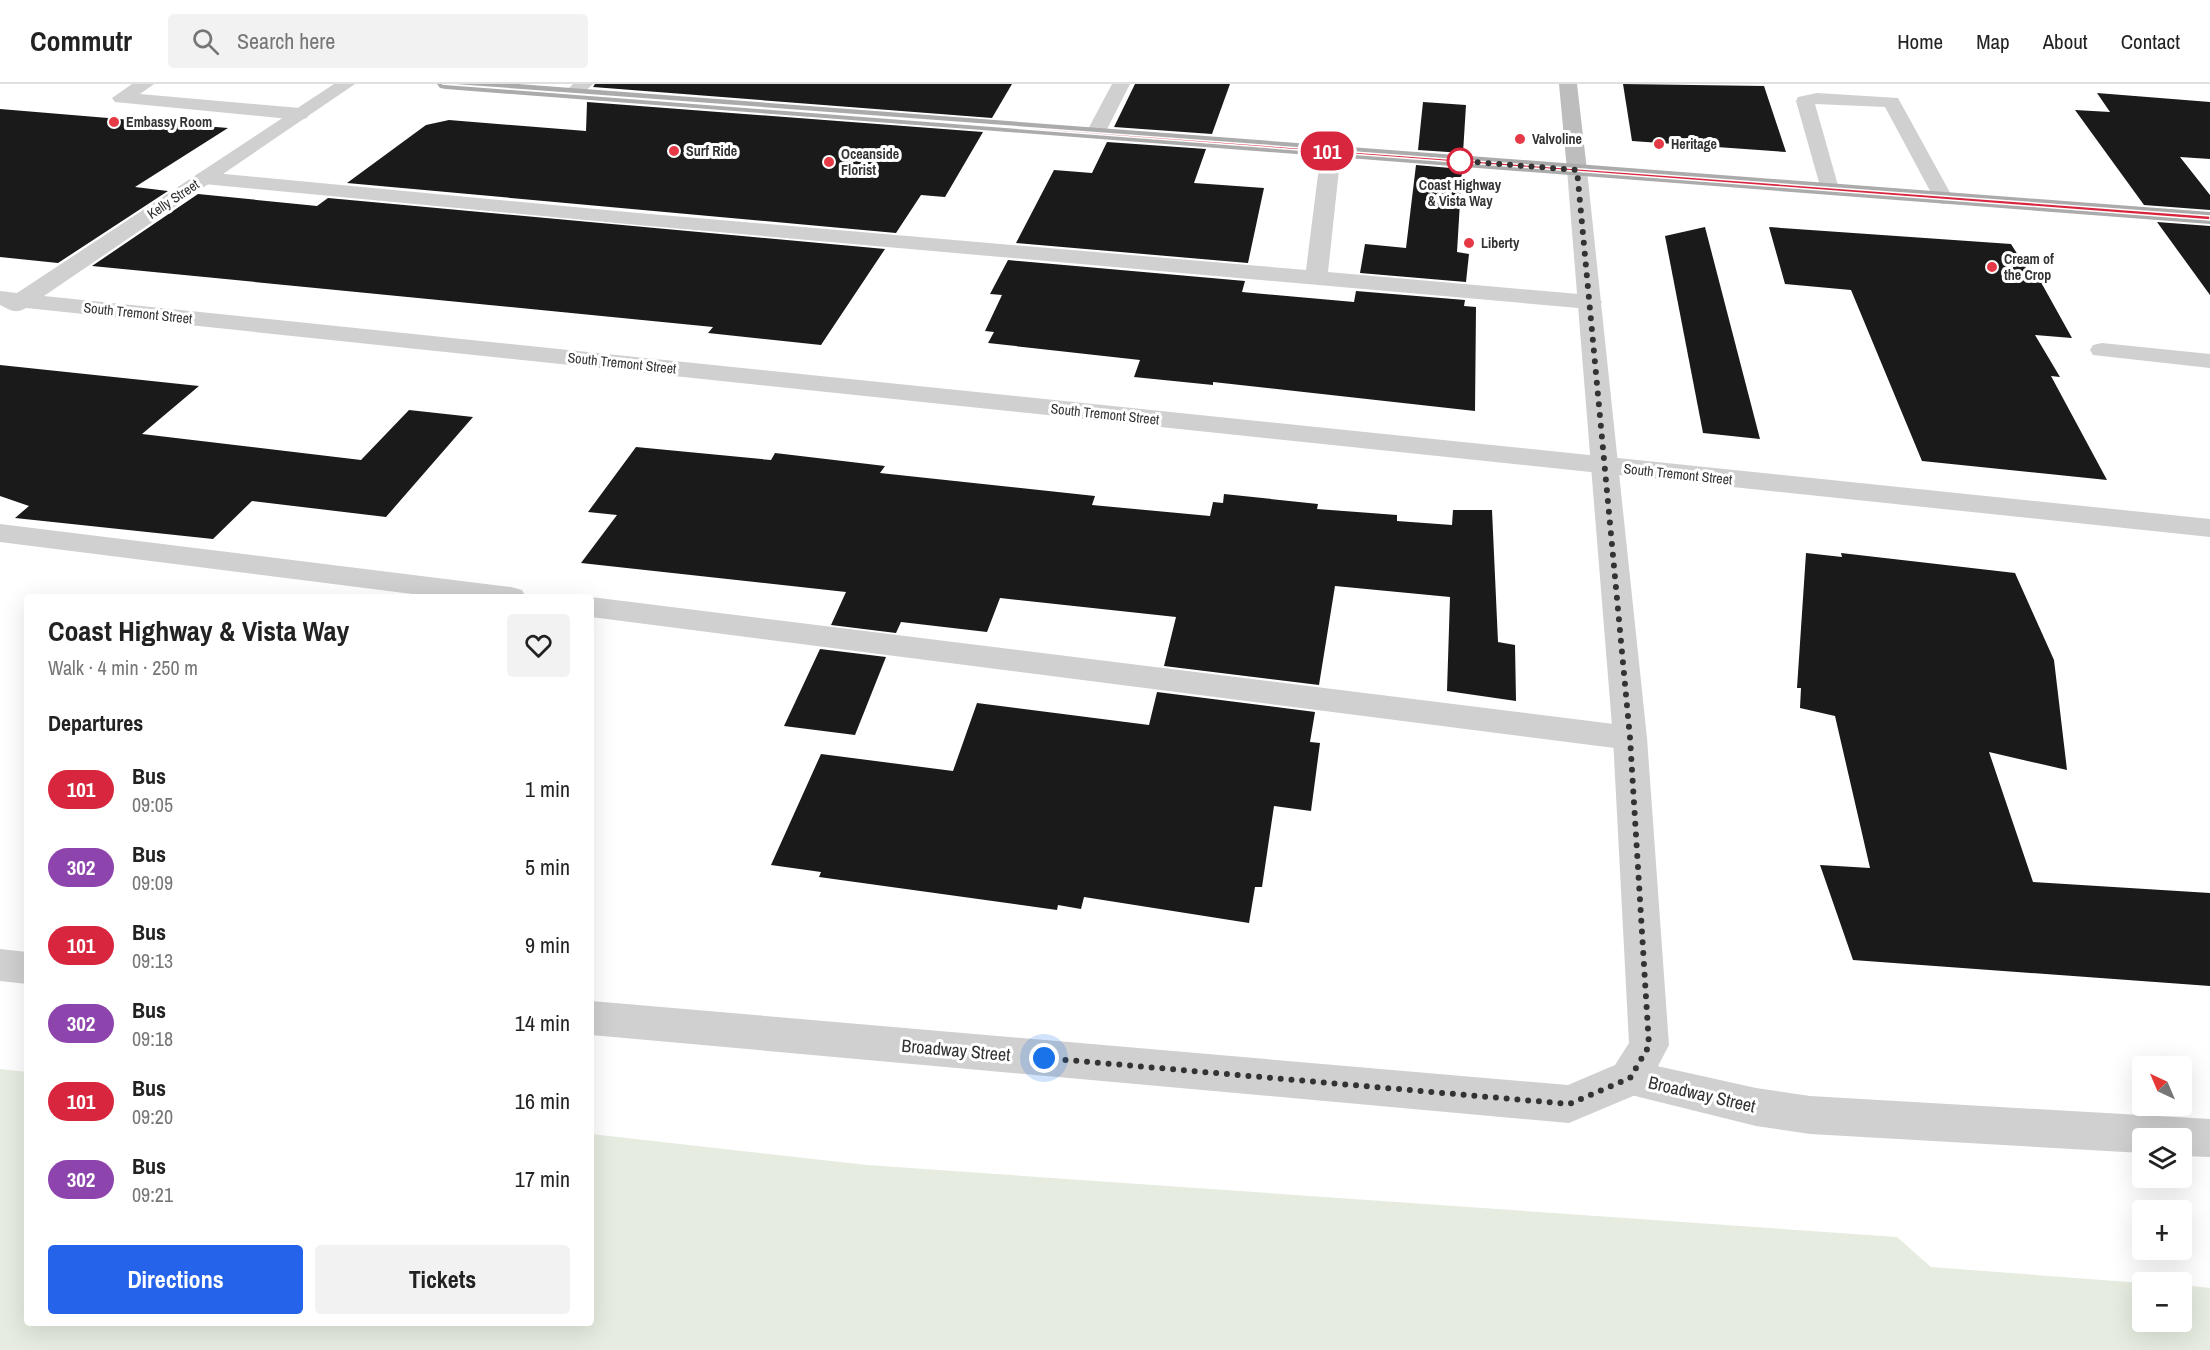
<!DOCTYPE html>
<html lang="en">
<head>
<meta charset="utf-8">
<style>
  :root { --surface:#fff; --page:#f2f2f2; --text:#222; --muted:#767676; --line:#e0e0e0; --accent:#2563eb }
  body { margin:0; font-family:"Archivo Narrow",sans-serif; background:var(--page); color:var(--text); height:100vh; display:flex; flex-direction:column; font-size:22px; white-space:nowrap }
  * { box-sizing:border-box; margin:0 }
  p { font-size:20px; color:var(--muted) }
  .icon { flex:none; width:33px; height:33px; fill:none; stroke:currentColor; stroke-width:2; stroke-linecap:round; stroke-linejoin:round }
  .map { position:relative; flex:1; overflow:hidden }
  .details { position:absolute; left:24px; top:510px; width:570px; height:732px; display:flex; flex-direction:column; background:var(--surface); border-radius:6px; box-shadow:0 6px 24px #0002 }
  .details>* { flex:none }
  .badge { padding:0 12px; border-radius:20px; font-size:21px; line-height:39px }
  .needle { width:39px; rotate:316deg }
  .controls { position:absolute; left:2132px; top:972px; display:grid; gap:12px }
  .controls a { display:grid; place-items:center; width:60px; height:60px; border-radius:6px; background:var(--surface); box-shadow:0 6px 24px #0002; font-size:30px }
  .you { position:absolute; width:30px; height:30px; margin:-15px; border:4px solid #fff; border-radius:50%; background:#1a73e8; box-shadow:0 0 0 9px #1a73e833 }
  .map>.badge { position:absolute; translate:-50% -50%; box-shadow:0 0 0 3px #fff }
  h2 { padding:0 24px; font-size:22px; line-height:54px }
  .round { display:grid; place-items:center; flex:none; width:63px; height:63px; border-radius:6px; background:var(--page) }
  .head { display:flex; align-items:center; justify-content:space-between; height:102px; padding:0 24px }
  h1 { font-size:28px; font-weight:700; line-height:45px }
  .cta { display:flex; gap:12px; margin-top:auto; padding:12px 24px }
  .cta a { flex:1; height:69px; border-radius:6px; background:var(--accent); color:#fff; font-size:24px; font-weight:700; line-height:69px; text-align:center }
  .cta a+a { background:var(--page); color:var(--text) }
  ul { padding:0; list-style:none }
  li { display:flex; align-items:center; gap:18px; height:78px; padding:0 24px }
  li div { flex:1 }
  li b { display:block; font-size:22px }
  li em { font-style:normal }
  li .badge { min-width:66px; font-weight:700; text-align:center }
  header { display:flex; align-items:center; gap:36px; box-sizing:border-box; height:84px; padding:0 30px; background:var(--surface); border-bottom:2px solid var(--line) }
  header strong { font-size:28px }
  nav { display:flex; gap:33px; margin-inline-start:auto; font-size:21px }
  .search { width:420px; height:54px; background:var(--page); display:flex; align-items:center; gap:15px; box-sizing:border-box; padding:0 21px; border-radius:6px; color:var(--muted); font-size:22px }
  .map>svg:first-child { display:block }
  .green { fill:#e6ecdf }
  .building { fill:#1a1a1a }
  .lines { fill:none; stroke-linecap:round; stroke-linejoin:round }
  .service { fill:#d0d0d0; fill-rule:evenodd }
  .minor { fill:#d0d0d0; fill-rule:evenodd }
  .tertiary { fill:#d0d0d0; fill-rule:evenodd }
  .secondary { fill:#bdbdbd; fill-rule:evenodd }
  .primary { fill:#ababab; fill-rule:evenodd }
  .line { fill:#d7263d; stroke:#fff; stroke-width:1.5 }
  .walk { stroke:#333; stroke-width:6; stroke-dasharray:0 10.8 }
  .poi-dot { fill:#e63946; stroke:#fff; stroke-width:2 }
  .stop-dot { fill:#fff; stroke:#d7263d; stroke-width:3 }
  .labels { text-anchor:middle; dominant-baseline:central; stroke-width:6; stroke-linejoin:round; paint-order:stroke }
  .far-poi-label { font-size:14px; font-weight:bold; fill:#333; stroke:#fff; text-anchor:start }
  .far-stop-label { font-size:14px; font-weight:bold; fill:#333; stroke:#fff }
  .far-street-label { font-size:14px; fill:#333; stroke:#fff }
  .near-street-label { font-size:18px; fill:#333; stroke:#fff }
</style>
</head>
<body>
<header>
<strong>Commutr</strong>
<div class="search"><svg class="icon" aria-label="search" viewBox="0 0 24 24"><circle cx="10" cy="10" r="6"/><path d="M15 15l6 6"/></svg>Search here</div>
<nav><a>Home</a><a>Map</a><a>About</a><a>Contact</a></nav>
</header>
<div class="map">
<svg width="2210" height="1266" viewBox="0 0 2210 1266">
  <rect width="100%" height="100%" fill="#fff"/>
  <path class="green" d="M 0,985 L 27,988 L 27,1239 L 591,1239 L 591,1050 L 867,1081 L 1897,1153 L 1931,1183 L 2142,1199 L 2142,1238 L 2181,1238 L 2181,1201 L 2210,1204 L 2210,1266 L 0,1266 Z"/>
  <g class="building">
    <path d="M 595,0 L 1012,0 L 992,34 L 593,3 Z"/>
    <path d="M 1135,0 L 1230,0 L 1212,50 L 1114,43 Z"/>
    <path d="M 1623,0 L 1764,2 L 1786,68 L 1632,57 Z"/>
    <path d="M 2097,9 L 2210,18 L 2210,75 L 2180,73 L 2210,111 L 2210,126 L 2144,121 L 2075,26 L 2110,28 Z"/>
    <path d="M 587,18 L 983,48 L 945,113 L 921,111 L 896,149 L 347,99 L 426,41 L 449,36 L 586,47 Z"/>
    <path d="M 1423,18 L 1466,21 L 1463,69 L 1418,66 Z"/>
    <path d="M 0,25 L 228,44 L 135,103 L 168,107 L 58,179 L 0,173 Z"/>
    <path d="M 1107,58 L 1206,65 L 1194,99 L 1264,104 L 1248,179 L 1016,159 L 1054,86 L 1092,89 Z"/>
    <path d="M 1416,81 L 1462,85 L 1457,168 L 1469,170 L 1466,198 L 1360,189 L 1365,160 L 1406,164 Z"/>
    <path d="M 198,110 L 317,122 L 328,114 L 885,165 L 821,261 L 708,249 L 713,243 L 92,182 Z"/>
    <path d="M 2157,138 L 2210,142 L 2210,211 Z"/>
    <path d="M 1705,143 L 1760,355 L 1703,349 L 1665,152 Z"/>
    <path d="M 1769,143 L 2011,160 L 2030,190 L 2037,191 L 2072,254 L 2035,251 L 2060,293 L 2051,292 L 2107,396 L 1922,377 L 1851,206 L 1785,200 Z"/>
    <path d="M 1008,176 L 1245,197 L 1242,208 L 1354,218 L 1356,207 L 1465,216 L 1464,222 L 1476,223 L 1475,327 L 1213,298 L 1213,301 L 1134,293 L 1140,276 L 988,259 L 994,248 L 985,247 L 1002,211 L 990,210 Z"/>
    <path d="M 0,281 L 199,302 L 142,350 L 361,376 L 409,326 L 473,333 L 386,433 L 252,417 L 213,455 L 15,434 L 29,422 L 0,412 Z"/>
    <path d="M 636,363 L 771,376 L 775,369 L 885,382 L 880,389 L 1095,412 L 1092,421 L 1210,432 L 1213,418 L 1223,419 L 1224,410 L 1318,420 L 1317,425 L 1397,431 L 1397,437 L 1452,441 L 1453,426 L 1492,426 L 1498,558 L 1515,561 L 1516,617 L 1447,607 L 1450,513 L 1335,502 L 1319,601 L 1164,582 L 1176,533 L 1000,514 L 987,548 L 901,538 L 896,549 L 831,541 L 846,508 L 581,479 L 617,431 L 588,428 Z"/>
    <path d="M 1806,469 L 1842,473 L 1841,469 L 2015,489 L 2054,576 L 2067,686 L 1989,668 L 2033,798 L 2210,809 L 2210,902 L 1853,876 L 1820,781 L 1870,784 L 1835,632 L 1800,624 L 1801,604 L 1797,604 Z"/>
    <path d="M 820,565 L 886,573 L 855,651 L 784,642 Z"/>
    <path d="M 1157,608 L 1315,628 L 1310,658 L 1320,659 L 1311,727 L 1274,722 L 1262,803 L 1255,803 L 1249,839 L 1084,813 L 1081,825 L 1058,821 L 1057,826 L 819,793 L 821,788 L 771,781 L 821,670 L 953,687 L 977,619 L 1149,641 Z"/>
  </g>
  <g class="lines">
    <g class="service">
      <path d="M 132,0 L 154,0 L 140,10 L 300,24 L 307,26 L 309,30 L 307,34 L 300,36 L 115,18 L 112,14 Z"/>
      <path d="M 573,0 L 593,0 L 578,14 L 566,14 L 563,10 Z"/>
      <path d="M 1112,0 L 1130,0 L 1103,53 L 1089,53 L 1086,49 Z"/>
      <path d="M 1817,9 L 1898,14 L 1953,114 L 1950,118 L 1943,120 L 1936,118 L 1885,23 L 1815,20 L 1839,105 L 1836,109 L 1822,109 L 1796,17 L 1798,13 Z"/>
      <path d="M 1331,61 L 1338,63 L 1341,67 L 1328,188 L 1590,211 L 1598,213 L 1602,218 L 1598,223 L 1590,225 L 638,141 L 204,100 L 197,98 L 194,94 L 197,90 L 204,88 L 638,129 L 1306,186 L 1321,67 L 1324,63 Z"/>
      <path d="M 2102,259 L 2210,270 L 2210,284 L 2093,271 L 2090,266 L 2093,261 Z"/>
      <path d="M 0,440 L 511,503 L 522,506 L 526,513 L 436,513 L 0,458 Z"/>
      <path d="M 591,513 L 1630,642 L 1642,646 L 1647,654 L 1642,662 L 1630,666 L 591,533 Z"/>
    </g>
    <g class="minor">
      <path d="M 334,0 L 355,0 L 44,212 L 2210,435 L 2210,453 L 26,224 C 14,231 9,225 0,221 L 0,207 L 17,209 Z"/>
      <path d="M 1630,976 L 1756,1004 L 1810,1012 L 2210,1035 L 2210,1073 L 2181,1072 L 2181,1054 L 2142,1054 L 2142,1069 L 1810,1050 L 1756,1042 L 1615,1007 L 1609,994 L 1615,981 Z"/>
    </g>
    <g class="tertiary">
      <path d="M 1577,80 L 1584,82 L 1587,86 L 1647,654 L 1669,961 L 1645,1007 L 1569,1039 L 591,951 L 591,917 L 1568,1001 L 1615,981 L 1629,959 L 1613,654 L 1567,86 L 1570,82 Z"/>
      <path d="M 0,865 L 27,868 L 27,900 L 0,897 Z"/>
    </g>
    <path class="secondary" d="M 1559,0 L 1577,0 L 1587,86 L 1584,90 L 1570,90 L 1567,86 Z"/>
    <path class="primary" d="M 437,0 L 518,0 L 2210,128 L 2210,140 L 446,5 L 440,4 Z"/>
  </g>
  <path class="line" d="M 442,0 L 445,0 L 2210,132 L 2210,136 Z"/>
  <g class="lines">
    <path class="walk" d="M 1044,974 L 1569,1020 L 1630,994 L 1649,962 L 1630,654 L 1577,86 L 1460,77"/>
  </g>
  <g class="poi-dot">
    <circle cx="114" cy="38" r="6"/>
    <circle cx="1520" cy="55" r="6"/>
    <circle cx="1659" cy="60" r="6"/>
    <circle cx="674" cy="67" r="6"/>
    <circle cx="829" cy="78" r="6"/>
    <circle cx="1469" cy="159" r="6"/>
    <circle cx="1992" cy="183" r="6"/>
  </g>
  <circle class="stop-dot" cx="1460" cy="77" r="12"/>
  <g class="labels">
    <g class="far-poi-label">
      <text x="126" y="38">Embassy Room</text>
      <text x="1532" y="55">Valvoline</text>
      <text x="1671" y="60">Heritage</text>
      <text x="686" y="67">Surf Ride</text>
      <text x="841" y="70">Oceanside<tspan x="841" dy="16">Florist</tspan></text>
      <text x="1481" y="159">Liberty</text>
      <text x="2004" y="175">Cream of<tspan x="2004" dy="16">the Crop</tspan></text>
    </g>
    <g class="far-stop-label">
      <text x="1460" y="101">Coast Highway<tspan x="1460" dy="16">&amp; Vista Way</tspan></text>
    </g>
    <g class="far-street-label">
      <text transform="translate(173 115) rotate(-34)">Kelly Street</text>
      <text transform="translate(138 229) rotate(6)">South Tremont Street</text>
      <text transform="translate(622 279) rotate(6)">South Tremont Street</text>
      <text transform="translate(1105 330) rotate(6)">South Tremont Street</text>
      <text transform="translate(1678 390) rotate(6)">South Tremont Street</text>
    </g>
    <g class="near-street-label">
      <text transform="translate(956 966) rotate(5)">Broadway Street</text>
      <text transform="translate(1702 1010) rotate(13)">Broadway Street</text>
    </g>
  </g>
</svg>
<div class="controls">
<a><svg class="needle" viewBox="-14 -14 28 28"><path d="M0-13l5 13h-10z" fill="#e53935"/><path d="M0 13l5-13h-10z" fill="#767676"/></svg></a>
<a><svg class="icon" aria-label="layers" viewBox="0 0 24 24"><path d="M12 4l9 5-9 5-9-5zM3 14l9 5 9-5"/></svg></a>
<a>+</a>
<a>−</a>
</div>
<div class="you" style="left:1044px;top:974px"></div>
<b class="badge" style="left:1327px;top:67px;background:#d7263d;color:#fff">101</b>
<section class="details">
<div class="head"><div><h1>Coast Highway &amp; Vista Way</h1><p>Walk · 4 min · 250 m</p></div><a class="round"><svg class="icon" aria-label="heart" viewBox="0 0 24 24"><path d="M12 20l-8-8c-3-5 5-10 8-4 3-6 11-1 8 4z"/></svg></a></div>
<h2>Departures</h2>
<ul>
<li><span class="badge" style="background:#d7263d;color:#fff">101</span><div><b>Bus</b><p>09:05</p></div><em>1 min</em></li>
<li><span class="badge" style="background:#8e44ad;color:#fff">302</span><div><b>Bus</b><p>09:09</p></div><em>5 min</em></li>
<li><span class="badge" style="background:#d7263d;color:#fff">101</span><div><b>Bus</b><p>09:13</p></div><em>9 min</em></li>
<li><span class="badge" style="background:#8e44ad;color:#fff">302</span><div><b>Bus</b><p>09:18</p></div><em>14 min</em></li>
<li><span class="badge" style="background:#d7263d;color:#fff">101</span><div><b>Bus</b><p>09:20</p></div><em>16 min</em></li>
<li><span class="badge" style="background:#8e44ad;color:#fff">302</span><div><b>Bus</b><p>09:21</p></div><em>17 min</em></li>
</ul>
<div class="cta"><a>Directions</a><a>Tickets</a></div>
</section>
</div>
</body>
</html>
